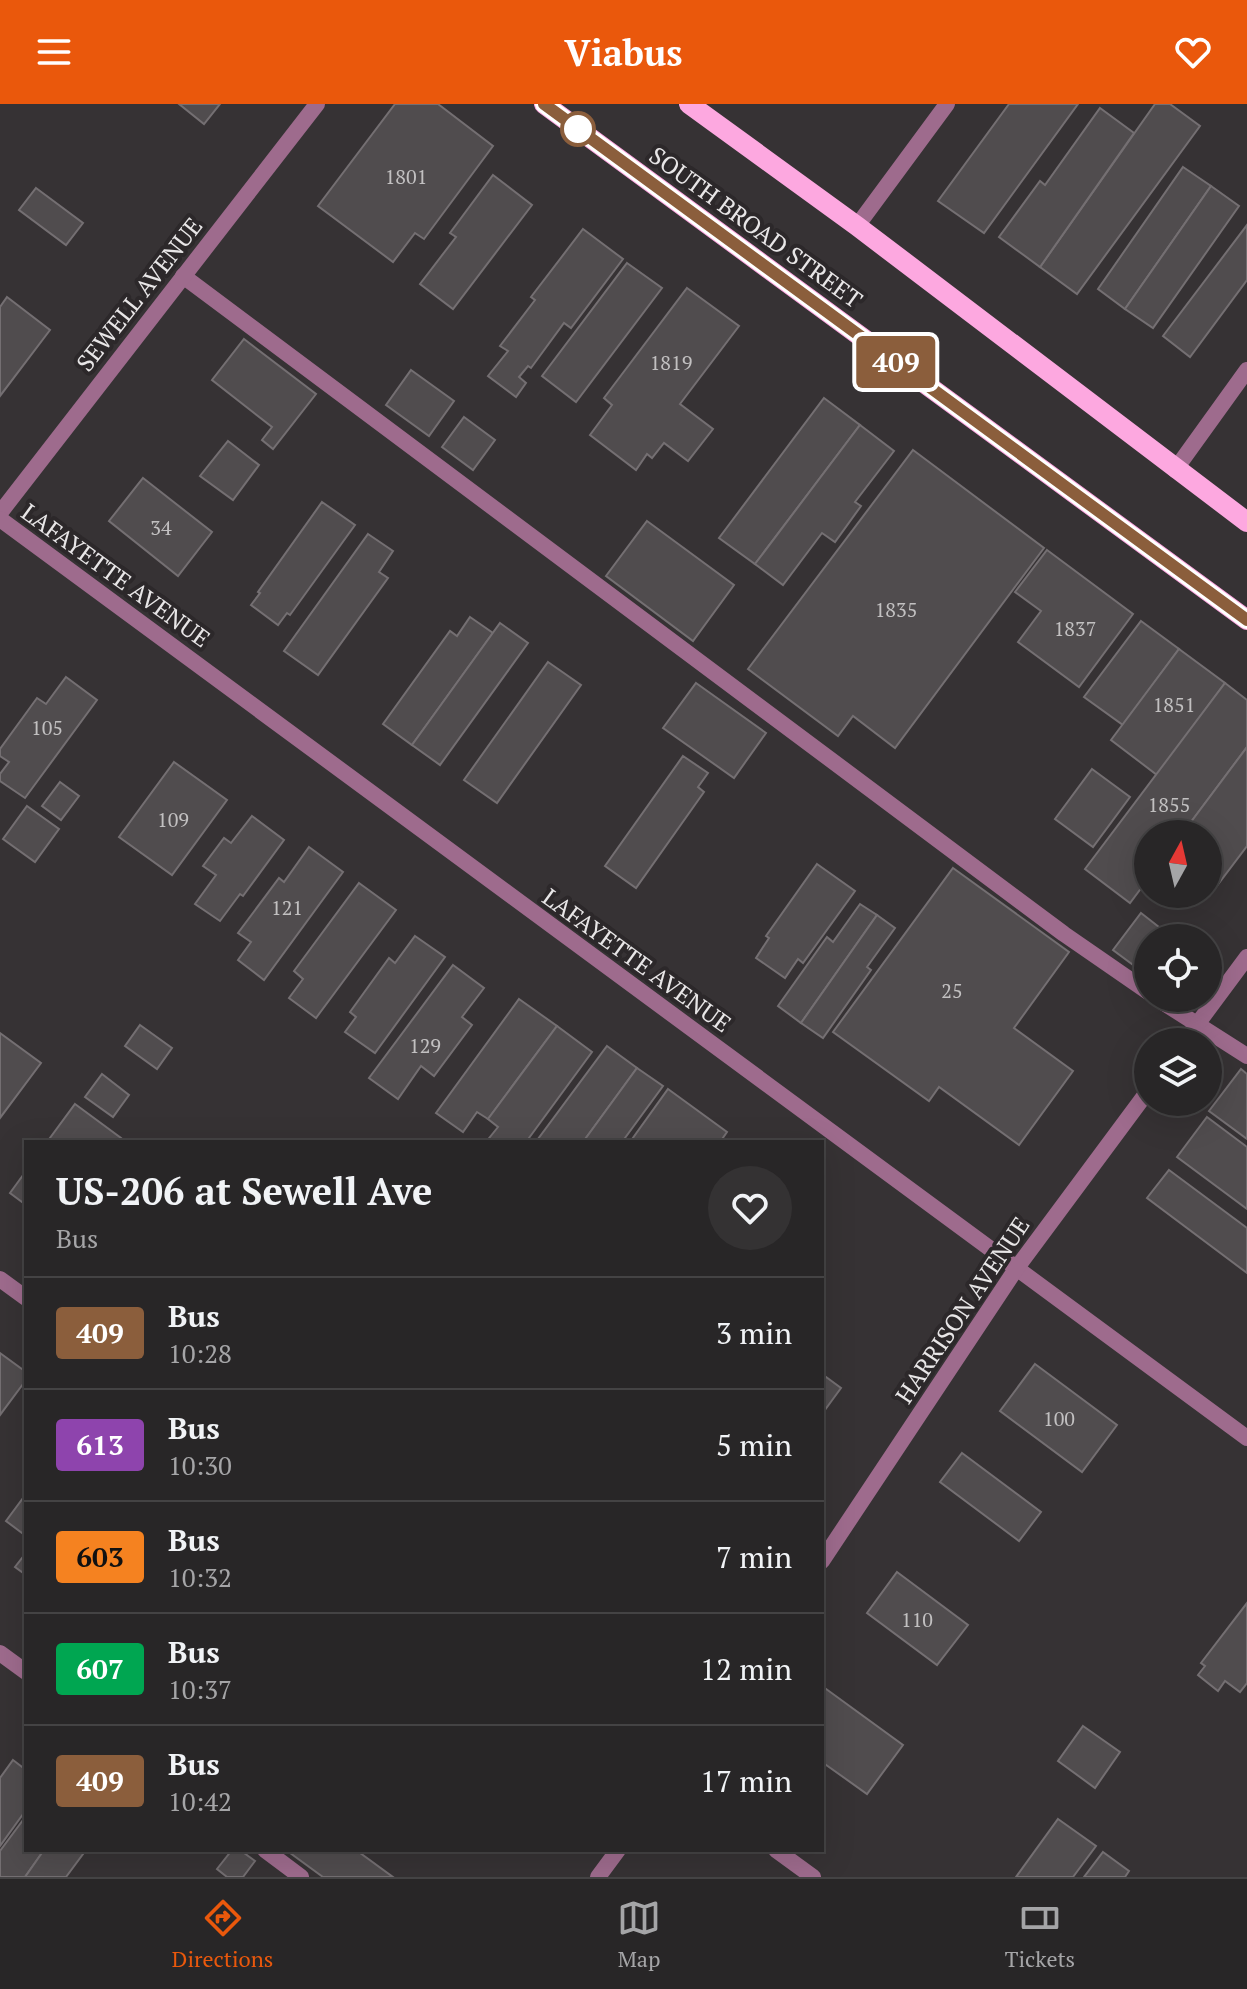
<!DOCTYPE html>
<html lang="en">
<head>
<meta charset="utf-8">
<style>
  :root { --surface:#282627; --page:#343233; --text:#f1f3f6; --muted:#a5a5a7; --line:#444344; --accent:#ea580c }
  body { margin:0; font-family:"PT Serif",serif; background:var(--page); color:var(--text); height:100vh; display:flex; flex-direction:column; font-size:30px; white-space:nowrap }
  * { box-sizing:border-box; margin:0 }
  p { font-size:26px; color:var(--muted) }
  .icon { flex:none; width:44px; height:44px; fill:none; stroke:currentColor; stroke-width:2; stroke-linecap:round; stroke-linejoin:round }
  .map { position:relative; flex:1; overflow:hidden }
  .side { position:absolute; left:24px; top:1036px; width:800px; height:712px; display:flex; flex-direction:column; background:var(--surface); border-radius:0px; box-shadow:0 8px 32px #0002,0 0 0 2px var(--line) }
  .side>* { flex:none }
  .badge { padding:0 16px; border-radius:6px; font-size:28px; line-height:52px }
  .needle { width:52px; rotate:8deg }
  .controls { position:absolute; left:1134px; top:716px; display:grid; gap:16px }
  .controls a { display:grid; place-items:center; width:88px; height:88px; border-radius:50%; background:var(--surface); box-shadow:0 8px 32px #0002,0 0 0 2px var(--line); font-size:40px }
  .map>.badge { position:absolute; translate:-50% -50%; box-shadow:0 0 0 4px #fff }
  .round { display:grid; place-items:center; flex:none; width:84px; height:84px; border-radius:42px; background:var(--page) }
  .head { display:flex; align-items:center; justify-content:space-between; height:136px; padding:0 32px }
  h1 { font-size:38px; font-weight:700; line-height:60px }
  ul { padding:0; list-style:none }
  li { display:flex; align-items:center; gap:24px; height:112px; padding:0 32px; border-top:2px solid var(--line) }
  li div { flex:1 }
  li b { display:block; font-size:30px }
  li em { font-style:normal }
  li .badge { min-width:88px; font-weight:700; text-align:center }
  header { display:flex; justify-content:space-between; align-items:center; height:104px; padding:0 32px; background:var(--accent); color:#fff; font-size:36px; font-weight:700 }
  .menu { display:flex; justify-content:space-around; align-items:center; height:112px; border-top:2px solid var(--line); background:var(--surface); font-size:22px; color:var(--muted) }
  .menu a { display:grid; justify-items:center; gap:4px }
  .menu .selected { color:var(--accent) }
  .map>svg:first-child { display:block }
  .building { fill:#504c4e; stroke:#746f72; stroke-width:2 }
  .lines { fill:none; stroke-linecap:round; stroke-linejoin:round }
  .lane { stroke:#9e6b8d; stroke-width:16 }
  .street { stroke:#9e6b8d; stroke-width:16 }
  .primary { stroke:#fda8e0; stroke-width:20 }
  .line-casing { stroke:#fff; stroke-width:18 }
  .line { stroke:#8b5e3c; stroke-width:12 }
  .stop-dot { fill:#fff; stroke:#8b5e3c; stroke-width:4 }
  .labels { text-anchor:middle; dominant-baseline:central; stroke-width:8; stroke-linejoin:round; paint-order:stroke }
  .number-label { font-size:20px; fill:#c2c0c1 }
  .street-label { font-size:24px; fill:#e8e6e7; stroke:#2c282a }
</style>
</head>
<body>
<header><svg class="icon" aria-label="menu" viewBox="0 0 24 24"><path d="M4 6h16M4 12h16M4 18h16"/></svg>Viabus<svg class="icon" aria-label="heart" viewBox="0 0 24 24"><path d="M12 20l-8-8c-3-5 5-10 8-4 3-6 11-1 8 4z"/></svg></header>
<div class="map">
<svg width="1247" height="1773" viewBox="0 0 1247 1773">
  <rect width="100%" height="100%" fill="#363234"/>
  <g class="building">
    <path d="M 179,0 L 220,0 L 204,20 Z"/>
    <path d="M 395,0 L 438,0 L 493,42 L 424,135 L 415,129 L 393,158 L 318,102 Z"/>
    <path d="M 1009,0 L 1078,0 L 984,129 L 938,97 Z"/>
    <path d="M 1155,0 L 1170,0 L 1200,22 L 1077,190 L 1040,163 Z"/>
    <path d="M 1100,4 L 1134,29 L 1040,163 L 999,133 L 1040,77 L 1045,81 Z"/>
    <path d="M 1183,63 L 1211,82 L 1125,205 L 1098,185 Z"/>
    <path d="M 493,71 L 532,101 L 453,205 L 420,180 L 456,133 L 450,129 Z"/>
    <path d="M 1211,82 L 1239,102 L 1153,224 L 1125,205 Z"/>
    <path d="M 36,84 L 83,119 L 66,141 L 19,106 Z"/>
    <path d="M 1247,121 L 1247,176 L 1190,253 L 1163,232 Z"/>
    <path d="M 583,125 L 623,155 L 571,224 L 564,219 L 531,264 L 528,262 L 519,273 L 526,279 L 516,293 L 488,272 L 508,247 L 500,242 L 535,196 L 531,193 Z"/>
    <path d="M 627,159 L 662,184 L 576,298 L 542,272 Z"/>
    <path d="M 687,184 L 739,222 L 680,300 L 713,325 L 688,357 L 664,339 L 652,354 L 647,350 L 636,366 L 590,331 L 612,301 L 604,294 Z"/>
    <path d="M 7,193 L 50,226 L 0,292 L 0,203 Z"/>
    <path d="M 244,235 L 316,290 L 273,345 L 262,336 L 272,323 L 212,276 Z"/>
    <path d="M 411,266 L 454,297 L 429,332 L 386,301 Z"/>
    <path d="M 824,294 L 860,321 L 755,460 L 719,434 Z"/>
    <path d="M 464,313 L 495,336 L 473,366 L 442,343 Z"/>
    <path d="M 860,321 L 894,347 L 855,398 L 861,402 L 835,438 L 822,429 L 783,481 L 755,460 Z"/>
    <path d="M 228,337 L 259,361 L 233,396 L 200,372 Z"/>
    <path d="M 913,346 L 1044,444 L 895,644 L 853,612 L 838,632 L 748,565 Z"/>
    <path d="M 143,374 L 212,428 L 178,472 L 109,417 Z"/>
    <path d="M 322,398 L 355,421 L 290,511 L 287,509 L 278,521 L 251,501 L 260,489 L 258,488 Z"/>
    <path d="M 647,417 L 734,481 L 693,537 L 606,472 Z"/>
    <path d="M 368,430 L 393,447 L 379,468 L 388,474 L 318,571 L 284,547 Z"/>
    <path d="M 1047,446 L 1133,510 L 1079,583 L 1018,538 L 1041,507 L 1015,488 Z"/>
    <path d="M 470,513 L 493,529 L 412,641 L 383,620 L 450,527 L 457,532 Z"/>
    <path d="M 1141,517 L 1179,545 L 1123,621 L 1084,593 Z"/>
    <path d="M 500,519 L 528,539 L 440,661 L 412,641 Z"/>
    <path d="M 1179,545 L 1225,579 L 1157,671 L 1111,636 Z"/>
    <path d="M 548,558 L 581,581 L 497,699 L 464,676 Z"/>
    <path d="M 66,573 L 97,596 L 25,694 L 0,677 L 0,670 L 9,658 L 0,652 L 0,645 L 37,594 L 46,600 Z"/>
    <path d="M 696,579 L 766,629 L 734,674 L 663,624 Z"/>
    <path d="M 1225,579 L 1247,596 L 1247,643 L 1182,730 L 1148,730 L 1148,775 L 1130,799 L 1085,765 Z"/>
    <path d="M 1247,643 L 1247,742 L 1210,791 L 1208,790 L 1208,730 L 1182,730 Z"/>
    <path d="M 683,652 L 708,669 L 698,683 L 704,688 L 636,784 L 605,762 Z"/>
    <path d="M 174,658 L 227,696 L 172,771 L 119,733 Z"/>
    <path d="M 1092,665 L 1130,693 L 1093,743 L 1055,715 Z"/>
    <path d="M 60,678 L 79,692 L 61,716 L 42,702 Z"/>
    <path d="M 27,702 L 59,725 L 35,758 L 3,735 Z"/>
    <path d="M 252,712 L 284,736 L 243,792 L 240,790 L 220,817 L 195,800 L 216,771 L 203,762 L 224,734 L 231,739 Z"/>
    <path d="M 309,743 L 343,768 L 264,876 L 238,856 L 251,838 L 238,829 L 279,774 L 284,778 Z"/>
    <path d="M 817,760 L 855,787 L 803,859 L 798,855 L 785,874 L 756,854 L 769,834 L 766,832 Z"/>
    <path d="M 953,764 L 1069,848 L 1014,924 L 1073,967 L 1019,1041 L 939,983 L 929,997 L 833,928 Z"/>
    <path d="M 359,779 L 396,806 L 316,914 L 289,894 L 303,875 L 294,867 Z"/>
    <path d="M 860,800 L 877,811 L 801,919 L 778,902 L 827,833 L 833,838 Z"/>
    <path d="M 1141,809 L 1173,834 L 1148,834 L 1148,872 L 1113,846 Z"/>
    <path d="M 877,811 L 895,824 L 867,863 L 871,866 L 823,934 L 801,919 Z"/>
    <path d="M 415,832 L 445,853 L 375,949 L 345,928 L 356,913 L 350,908 L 389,854 L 395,859 Z"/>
    <path d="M 453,861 L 484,884 L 462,913 L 472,921 L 434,972 L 421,962 L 398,995 L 369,974 Z"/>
    <path d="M 519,895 L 557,922 L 488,1015 L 477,1008 L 463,1028 L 436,1009 Z"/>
    <path d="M 140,921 L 172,944 L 157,965 L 125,942 Z"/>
    <path d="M 557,922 L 592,948 L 526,1038 L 486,1038 L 498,1023 L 488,1015 Z"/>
    <path d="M 0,929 L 41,959 L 0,1014 Z"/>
    <path d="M 607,942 L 637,964 L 583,1038 L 543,1038 L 538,1035 Z"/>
    <path d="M 637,964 L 663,982 L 622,1038 L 583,1038 Z"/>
    <path d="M 1241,965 L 1247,970 L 1247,1035 L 1209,1007 Z"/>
    <path d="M 102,970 L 129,991 L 113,1013 L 85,993 Z"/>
    <path d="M 668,985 L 727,1028 L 720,1038 L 630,1038 Z"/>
    <path d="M 75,1000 L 121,1034 L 118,1038 L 47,1038 Z"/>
    <path d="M 1207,1013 L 1247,1043 L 1247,1105 L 1177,1053 Z"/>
    <path d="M 1169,1066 L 1247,1124 L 1247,1169 L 1147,1094 Z"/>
    <path d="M 26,1067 L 26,1101 L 10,1089 Z"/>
    <path d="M 0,1249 L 26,1268 L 26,1276 L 0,1311 Z"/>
    <path d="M 1035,1260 L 1117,1321 L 1082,1368 L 1000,1307 Z"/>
    <path d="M 822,1270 L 841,1284 L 822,1310 Z"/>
    <path d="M 962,1349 L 1041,1408 L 1019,1437 L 940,1378 Z"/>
    <path d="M 26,1390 L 26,1432 L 6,1417 Z"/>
    <path d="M 26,1449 L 26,1471 L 15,1463 Z"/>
    <path d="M 897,1468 L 968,1521 L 937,1561 L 867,1509 Z"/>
    <path d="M 1247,1499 L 1247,1579 L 1240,1588 L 1225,1577 L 1218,1587 L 1198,1571 L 1205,1562 L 1201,1559 Z"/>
    <path d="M 822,1582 L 903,1641 L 867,1690 L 822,1658 Z"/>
    <path d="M 1083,1622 L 1120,1648 L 1095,1684 L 1058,1657 Z"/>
    <path d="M 13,1656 L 26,1666 L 26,1706 L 0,1742 L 0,1674 Z"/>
    <path d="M 26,1712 L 26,1746 L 44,1746 L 25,1773 L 0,1773 L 0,1747 Z"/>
    <path d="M 1058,1715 L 1096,1742 L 1073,1773 L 1016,1773 Z"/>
    <path d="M 44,1746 L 86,1746 L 66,1773 L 25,1773 Z"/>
    <path d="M 232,1746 L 240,1746 L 255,1757 L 243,1773 L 227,1773 L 217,1765 Z"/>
    <path d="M 286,1746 L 356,1746 L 393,1773 L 323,1773 Z"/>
    <path d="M 1103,1748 L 1129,1767 L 1125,1773 L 1084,1773 Z"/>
  </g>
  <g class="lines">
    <g class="lane">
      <path d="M 183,172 L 1064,830 L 1148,888"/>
      <path d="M 1175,366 L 1247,266"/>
      <path d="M 1156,894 L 1247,952"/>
      <path d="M 0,1549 L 26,1568"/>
      <path d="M 265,1746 L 301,1773"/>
    </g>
    <g class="street">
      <path d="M 857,122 L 947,0"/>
      <path d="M 0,409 L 317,0"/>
      <path d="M 0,415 L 1247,1334"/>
      <path d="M 1184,938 L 1247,853"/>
      <path d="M 0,1175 L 26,1194"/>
      <path d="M 822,1457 L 1016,1165 L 1148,987"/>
      <path d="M 776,1746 L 813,1773"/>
      <path d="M 598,1773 L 618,1746"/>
    </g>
    <g class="primary">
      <path d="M 544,0 L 1247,516"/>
      <path d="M 689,0 L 857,122 L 1247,418"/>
    </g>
  </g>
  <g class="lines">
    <defs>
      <path id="line" d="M 544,0 L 1247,516"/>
    </defs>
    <use href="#line" class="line-casing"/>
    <use href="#line" class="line"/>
  </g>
  <circle class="stop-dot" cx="578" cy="25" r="16"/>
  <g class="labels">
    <g class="number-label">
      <text x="406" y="72">1801</text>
      <text x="671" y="258">1819</text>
      <text x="161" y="423">34</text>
      <text x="896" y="505">1835</text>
      <text x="1075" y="524">1837</text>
      <text x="1174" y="600">1851</text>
      <text x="47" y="623">105</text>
      <text x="1169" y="700">1855</text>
      <text x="173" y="715">109</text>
      <text x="287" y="803">121</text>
      <text x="952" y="886">25</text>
      <text x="425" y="941">129</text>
      <text x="1059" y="1314">100</text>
      <text x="917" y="1515">110</text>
    </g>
    <g class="street-label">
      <text transform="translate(756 123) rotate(36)">SOUTH BROAD STREET</text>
      <text transform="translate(139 190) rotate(-52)">SEWELL AVENUE</text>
      <text transform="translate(116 471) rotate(36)">LAFAYETTE AVENUE</text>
      <text transform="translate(637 856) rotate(36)">LAFAYETTE AVENUE</text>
      <text transform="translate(962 1206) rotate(-56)">HARRISON AVENUE</text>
    </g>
  </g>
</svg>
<div class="controls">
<a><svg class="needle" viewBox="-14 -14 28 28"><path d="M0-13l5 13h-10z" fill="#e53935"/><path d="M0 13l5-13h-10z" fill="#a5a5a7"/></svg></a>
<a><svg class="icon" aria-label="locate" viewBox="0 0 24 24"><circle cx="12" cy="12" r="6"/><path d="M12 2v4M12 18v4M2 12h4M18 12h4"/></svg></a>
<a><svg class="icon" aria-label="layers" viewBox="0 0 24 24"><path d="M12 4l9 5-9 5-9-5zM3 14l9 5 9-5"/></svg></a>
</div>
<b class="badge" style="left:896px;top:258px;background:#8b5e3c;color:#fff">409</b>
<section class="side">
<div class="head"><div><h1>US-206 at Sewell Ave</h1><p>Bus</p></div><a class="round"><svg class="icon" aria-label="heart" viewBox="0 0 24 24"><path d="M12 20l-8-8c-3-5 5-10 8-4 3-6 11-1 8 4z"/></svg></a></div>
<ul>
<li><span class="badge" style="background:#8b5e3c;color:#fff">409</span><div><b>Bus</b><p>10:28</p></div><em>3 min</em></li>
<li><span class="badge" style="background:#8e44ad;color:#fff">613</span><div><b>Bus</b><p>10:30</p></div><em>5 min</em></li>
<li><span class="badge" style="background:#f58220;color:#111">603</span><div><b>Bus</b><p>10:32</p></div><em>7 min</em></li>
<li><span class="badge" style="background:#00a651;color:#fff">607</span><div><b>Bus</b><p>10:37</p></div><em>12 min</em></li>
<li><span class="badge" style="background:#8b5e3c;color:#fff">409</span><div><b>Bus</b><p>10:42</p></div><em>17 min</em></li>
</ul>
</section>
</div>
<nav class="menu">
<a class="selected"><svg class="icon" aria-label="directions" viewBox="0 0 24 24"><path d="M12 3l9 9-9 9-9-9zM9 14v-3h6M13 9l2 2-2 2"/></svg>Directions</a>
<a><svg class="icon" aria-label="map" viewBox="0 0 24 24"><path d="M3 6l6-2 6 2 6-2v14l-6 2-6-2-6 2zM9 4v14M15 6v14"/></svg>Map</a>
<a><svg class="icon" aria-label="tickets" viewBox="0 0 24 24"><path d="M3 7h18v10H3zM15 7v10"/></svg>Tickets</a>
</nav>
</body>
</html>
